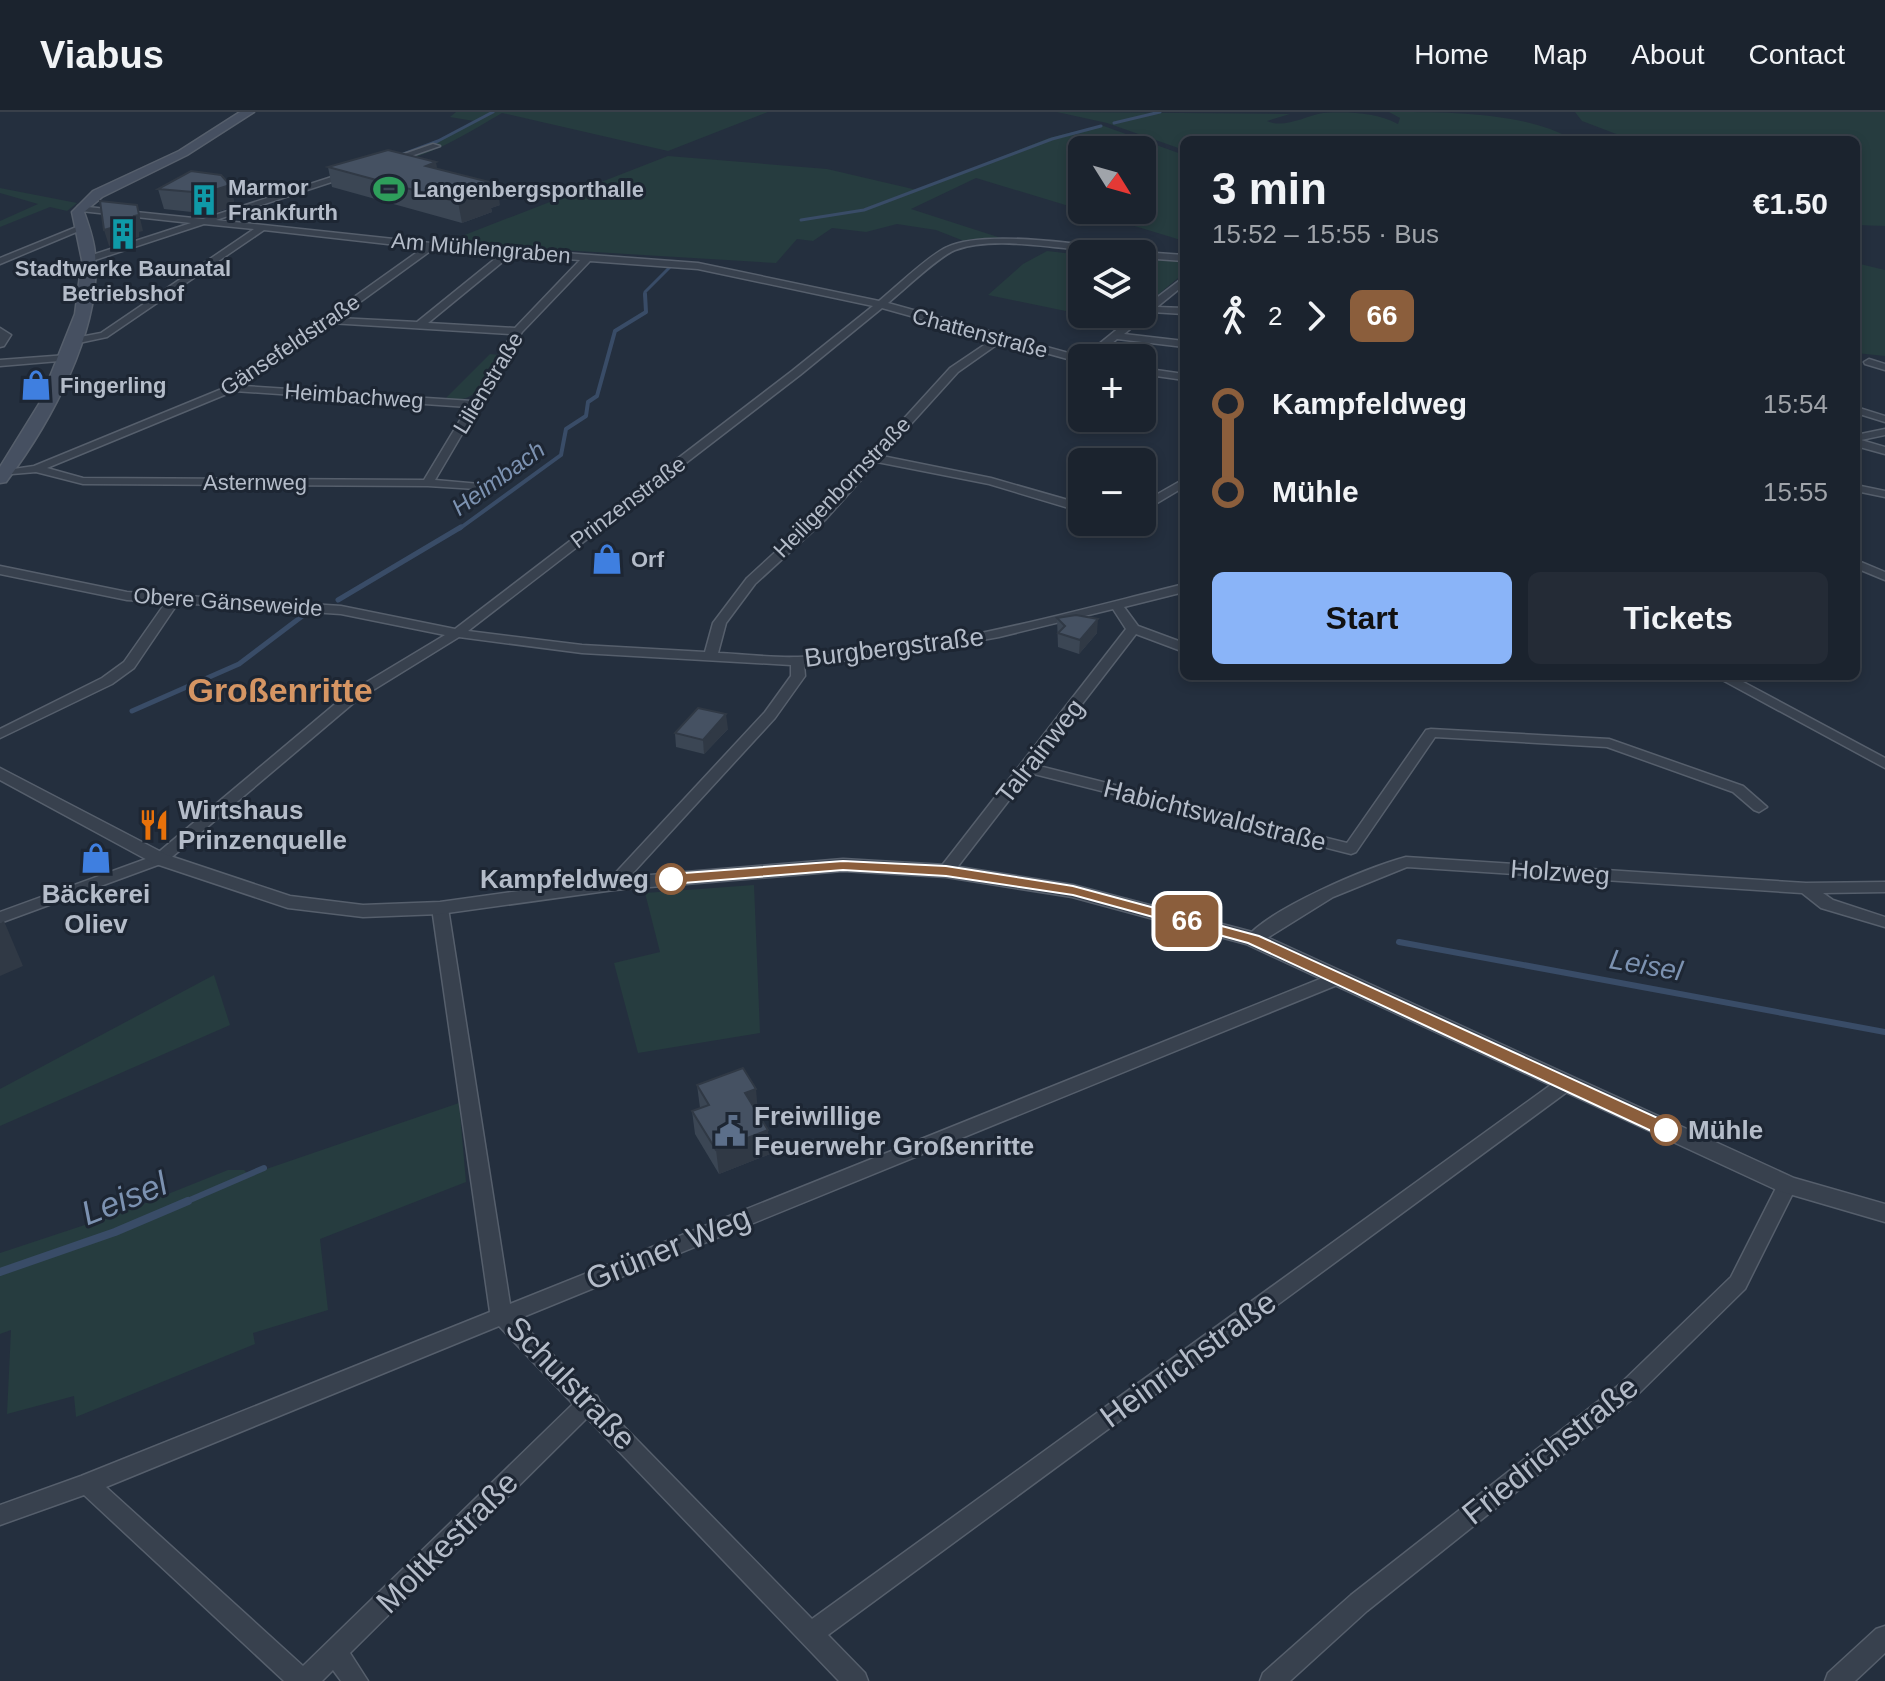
<!DOCTYPE html>
<html lang="en">
<head>
<meta charset="utf-8">
<style>
  :root { --surface:#1b232e; --page:#242b36; --text:#f1f3f6; --muted:#a0a4aa; --line:#39404a; --accent:#8ab4f8 }
  body { margin:0; font-family:Arial,sans-serif; background:var(--page); color:var(--text); height:100vh; display:flex; flex-direction:column; font-size:30px; white-space:nowrap }
  * { box-sizing:border-box; margin:0 }
  p { font-size:26px; color:var(--muted) }
  .icon { flex:none; width:44px; height:44px; fill:none; stroke:currentColor; stroke-width:2; stroke-linecap:round; stroke-linejoin:round }
  .map { position:relative; flex:1; overflow:hidden }
  .sheet { position:absolute; left:1180px; top:24px; width:680px; height:544px; display:flex; flex-direction:column; background:var(--surface); border-radius:12px; box-shadow:0 4px 12px #0003,0 0 0 2px var(--line) }
  .sheet>* { flex:none }
  .badge { padding:0 16px; border-radius:12px; font-size:28px; line-height:52px }
  .needle { width:52px; rotate:127deg }
  .buttons { position:absolute; left:1068px; top:24px; display:grid; gap:16px }
  .buttons a { display:grid; place-items:center; width:88px; height:88px; border-radius:12px; background:var(--surface); box-shadow:0 4px 12px #0003,0 0 0 2px var(--line); font-size:40px }
  .map>.badge { position:absolute; translate:-50% -50%; box-shadow:0 0 0 4px #fff }
  .legs { display:flex; align-items:center; gap:12px; height:88px; padding:0 32px; font-size:26px }
  .legs p { margin-inline-start:auto }
  .summary { display:flex; align-items:center; justify-content:space-between; height:136px; padding:0 32px }
  h1 { font-size:44px; font-weight:800; line-height:60px }
  .action { display:flex; gap:16px; margin-top:auto; padding:16px 32px }
  .action a { flex:1; height:92px; border-radius:12px; background:var(--accent); color:#111; font-size:32px; font-weight:800; line-height:92px; text-align:center }
  .action a+a { background:var(--page); color:var(--text) }
  ul { padding:0 32px; list-style:none }
  li { display:flex; align-items:center; gap:28px; height:88px; font-size:30px }
  li i { display:grid; place-items:center; width:12px; height:100%; margin:0 10px; background:currentColor }
  li i::after { content:''; width:20px; height:20px; margin:-10px; border:6px solid; border-radius:50%; background:var(--surface) }
  li p { margin-inline-start:auto }
  li:first-child i { background:linear-gradient(#0000 50%,currentColor 0) }
  li:last-child i { background:linear-gradient(currentColor 50%,#0000 0) }
  header { display:flex; align-items:center; gap:48px; box-sizing:border-box; height:112px; padding:0 40px; background:var(--surface); border-bottom:2px solid var(--line) }
  header strong { font-size:38px }
  nav { display:flex; gap:44px; margin-inline-start:auto; font-size:28px }
  .map>svg:first-child { display:block }
  .green { fill:#263c3f; fill-rule:evenodd }
  .lines { fill:none; stroke-linecap:round; stroke-linejoin:round }
  .stream-far4 { stroke:#394c67; stroke-width:3 }
  .stream-far3 { stroke:#394c67; stroke-width:4 }
  .stream-far2 { stroke:#394c67; stroke-width:5 }
  .stream-far1 { stroke:#394c67; stroke-width:6 }
  .stream { stroke:#394c67; stroke-width:8 }
  .minor-casing { stroke:#565f6c; stroke-width:3 }
  .tertiary-casing { stroke:#565f6c; stroke-width:3 }
  .secondary-casing { stroke:#565f6c; stroke-width:3 }
  .minor { fill:#38414e; fill-rule:evenodd }
  .tertiary { fill:#38414e; fill-rule:evenodd }
  .secondary { fill:#465061; fill-rule:evenodd }
  .wall { fill:#3b4654 }
  .shaded-wall { fill:#303945 }
  .building { fill:#455162; stroke:#303945; stroke-width:2 }
  .line-1 { fill:#8b5e3c; stroke:#fff; stroke-width:2 }
  .stop-1-dot { fill:#fff; stroke:#8b5e3c; stroke-width:4 }
  .labels { text-anchor:middle; dominant-baseline:central; stroke-width:6; stroke-linejoin:round; paint-order:stroke }
  .far-poi-label { font-size:22px; font-weight:bold; fill:#b4bcc9; stroke:#1d2633; text-anchor:start }
  .far-street-label { font-size:22px; fill:#b4bcc9; stroke:#1d2633 }
  .far-water-label { font-size:24px; font-style:italic; fill:#7c92b1; stroke:#1d2633 }
  .street-label { font-size:26px; fill:#b4bcc9; stroke:#1d2633 }
  .poi-label { font-size:26px; font-weight:bold; fill:#b4bcc9; stroke:#1d2633; text-anchor:start }
  .stop-label { font-size:26px; font-weight:bold; fill:#b4bcc9; stroke:#1d2633; text-anchor:end }
  .water-label { font-size:28px; font-style:italic; fill:#7c92b1; stroke:#1d2633 }
  .near-street-label { font-size:32px; fill:#b4bcc9; stroke:#1d2633 }
  .district-label { font-size:34px; font-weight:bold; fill:#d59563; stroke:#1d2633 }
  .near-water-label { font-size:34px; font-style:italic; fill:#7c92b1; stroke:#1d2633 }
</style>
</head>
<body>
<header>
<strong>Viabus</strong>
<nav><a>Home</a><a>Map</a><a>About</a><a>Contact</a></nav>
</header>
<div class="map">
<svg width="1885" height="1569" viewBox="0 0 1885 1569">
  <rect width="100%" height="100%" fill="#242f3e"/>
  <g class="green">
    <path d="M 456,0 L 768,0 L 668,39 L 502,1 C 469,20 415,56 377,49 L 435,30 L 474,9 L 450,5 Z"/>
    <path d="M 1057,0 L 1290,2 L 1267,9 C 1283,17 1306,4 1323,1 C 1350,0 1375,0 1398,12 L 1400,6 L 1389,0 C 1447,0 1527,0 1573,28 L 1184,28 L 1184,38 L 1107,11 Z"/>
    <path d="M 1575,0 L 1885,0 L 1885,114 L 1856,113 L 1856,28 L 1632,28 L 1582,9 Z"/>
    <path d="M 1101,13 L 1184,43 L 1184,129 L 976,66 L 911,97 L 1001,126 L 964,129 L 936,118 L 897,112 L 866,120 L 832,116 L 813,129 L 797,127 L 776,151 L 444,131 L 668,44 L 827,57 L 917,78 L 1049,26 ZM 1082,38 L 1142,38 L 1142,98 L 1082,98 Z"/>
    <path d="M 0,76 L 77,91 L 67,99 L 50,95 L 0,115 L 0,109 L 38,92 L 0,81 Z"/>
    <path d="M 1047,139 L 1082,143 L 1082,202 L 1135,202 L 1124,211 L 988,183 L 1023,152 Z"/>
    <path d="M 1142,147 L 1184,149 L 1184,161 L 1142,196 Z"/>
    <path d="M 1856,151 L 1885,158 L 1885,244 L 1856,241 Z"/>
    <path d="M 490,242 L 499,243 C 481,273 480,290 443,289 Z"/>
    <path d="M 754,773 L 760,921 L 638,941 L 614,851 L 660,840 L 645,781 Z"/>
    <path d="M 214,863 L 230,913 L 0,1014 L 0,977 Z"/>
    <path d="M 459,991 L 466,1070 L 320,1127 L 328,1198 L 253,1221 L 255,1232 L 76,1305 L 74,1284 L 7,1302 L 11,1218 L 0,1222 L 0,1141 L 118,1102 L 228,1058 L 244,1058 L 249,1063 Z"/>
  </g>
  <g class="lines">
    <g class="stream-far4">
      <path d="M 1114,11 L 1160,0"/>
      <path d="M 398,44 L 438,29 L 493,0"/>
      <path d="M 801,108 L 864,98 L 1052,27 L 1101,14"/>
      <path d="M 645,184 L 645,180 L 670,155"/>
    </g>
    <path class="stream-far3" d="M 459,417 L 561,343 L 566,317 L 586,304 L 588,290 L 597,284 L 615,219 L 646,200 L 645,182"/>
    <g class="stream-far2">
      <path d="M 338,488 L 461,415"/>
      <path d="M 132,599 L 239,552 L 305,502"/>
    </g>
    <g class="stream-far1">
      <path d="M 1399,830 L 1885,920"/>
      <path d="M 183,1091 L 264,1056"/>
    </g>
    <path class="stream" d="M 0,1160 L 115,1120 L 188,1089"/>
    <defs>
      <g id="minor">
        <path d="M 433,32 L 440,34 L 391,51 L 384,49 Z"/>
        <path d="M 350,59 L 353,63 L 216,108 L 431,131 L 698,151 L 879,189 C 895,176 929,143 947,135 C 985,117 1089,133 1131,140 L 1132,142 C 1082,142 1000,121 955,138 C 938,145 904,178 888,191 L 1083,245 L 1136,202 L 1142,202 L 1142,197 L 1184,165 L 1184,173 L 1157,195 L 1184,196 L 1184,202 L 1151,200 L 1124,222 L 1184,229 L 1184,235 L 1117,227 L 1094,246 L 1082,246 L 1082,251 L 1002,229 L 958,260 L 882,344 L 991,366 L 1082,392 L 1082,400 L 989,372 L 877,350 L 825,408 L 755,472 L 726,511 L 718,541 C 745,542 772,546 798,545 C 929,541 1058,503 1184,472 L 1184,480 L 1124,495 L 1138,514 L 1184,531 L 1184,540 L 1136,522 L 1035,653 L 1347,731 L 1426,618 L 1431,617 L 1609,627 L 1743,674 L 1767,695 L 1759,700 L 1754,698 L 1733,680 L 1607,635 L 1435,625 L 1356,740 L 1351,742 L 1030,661 L 952,762 L 940,762 L 938,759 L 940,756 L 1126,517 L 1113,497 L 999,525 L 889,545 L 804,552 L 805,564 L 775,606 L 620,775 L 608,775 L 606,772 L 608,769 L 765,600 L 791,564 L 791,553 L 582,541 L 459,525 L 357,588 L 166,750 L 0,811 L 0,800 L 154,744 L 347,582 L 445,523 L 341,502 L 178,491 L 134,556 L 112,572 L 0,626 L 0,617 L 102,566 L 124,550 L 166,490 L 127,488 L 0,462 L 0,454 L 127,480 L 341,494 L 455,517 L 792,259 L 873,194 L 698,157 L 590,149 L 522,220 L 435,368 L 480,372 L 480,376 L 476,377 L 428,374 L 83,372 L 36,360 L 0,363 L 0,359 L 34,354 L 229,274 L 423,136 L 264,118 L 107,225 L 74,232 L 70,231 L 70,227 L 101,221 L 254,117 L 204,112 L 89,150 L 84,147 L 86,145 L 191,111 L 81,99 L 78,98 L 78,94 L 203,107 ZM 433,137 L 501,142 L 417,210 L 338,206 ZM 511,143 L 580,148 L 515,216 L 428,211 ZM 882,196 L 993,227 L 950,256 L 817,402 L 747,466 L 713,511 L 705,540 L 582,533 L 468,519 L 800,263 ZM 330,211 L 512,222 L 472,289 L 243,274 ZM 234,279 L 468,295 L 424,368 L 83,366 L 47,356 Z"/>
        <path d="M 79,114 L 86,116 L 0,152 L 0,146 Z"/>
        <path d="M 1142,140 L 1184,143 L 1184,149 L 1142,146 L 1142,142 L 1138,142 Z"/>
        <path d="M 0,216 L 11,223 L 4,234 L 0,235 Z"/>
        <path d="M 67,243 L 72,246 L 71,248 L 0,254 L 0,248 Z"/>
        <path d="M 1869,247 L 1885,252 L 1885,258 L 1865,252 L 1864,250 Z"/>
        <path d="M 1142,256 L 1184,262 L 1184,268 L 1142,262 Z"/>
        <path d="M 1856,295 L 1885,304 L 1885,310 L 1856,301 Z"/>
        <path d="M 1885,317 L 1885,323 L 1861,328 L 1885,335 L 1885,342 L 1856,334 L 1856,323 Z"/>
        <path d="M 1184,367 L 1184,375 L 1142,400 L 1142,391 Z"/>
        <path d="M 1856,373 L 1885,379 L 1885,385 L 1856,379 Z"/>
        <path d="M 1856,448 L 1885,460 L 1885,468 L 1856,456 Z"/>
        <path d="M 1715,564 L 1732,564 L 1885,646 L 1885,656 Z"/>
        <path d="M 1406,745 L 1806,771 L 1885,770 L 1885,780 L 1823,781 L 1833,788 L 1885,805 L 1885,815 L 1821,796 L 1802,781 L 1407,755 L 1333,785 L 1259,831 L 1247,831 L 1245,827 C 1270,796 1366,756 1406,745 Z"/>
        <path d="M 440,791 L 448,796 L 510,1192 L 1330,863 L 1342,863 L 1344,867 L 1342,871 L 518,1207 L 591,1282 L 597,1284 L 600,1290 L 812,1507 L 1559,967 L 1571,967 L 1574,972 L 1571,977 L 828,1523 L 865,1561 L 868,1569 L 839,1569 L 587,1306 L 350,1541 L 368,1569 L 341,1569 L 333,1558 L 322,1569 L 284,1569 L 84,1383 L 0,1413 L 0,1393 L 81,1364 L 490,1200 L 432,796 ZM 499,1214 L 573,1292 L 303,1554 L 106,1375 Z"/>
        <path d="M 1787,1066 L 1794,1068 L 1797,1073 L 1745,1177 L 1635,1285 L 1367,1499 L 1290,1569 L 1260,1569 L 1263,1561 L 1351,1483 L 1619,1273 L 1731,1165 L 1780,1068 Z"/>
        <path d="M 1885,1514 L 1885,1541 L 1855,1569 L 1825,1569 L 1828,1561 L 1876,1517 Z"/>
      </g>
      <path id="tertiary" d="M 0,656 L 167,743 L 290,784 L 363,793 L 440,790 L 614,766 L 843,747 L 946,753 L 1073,773 L 1260,822 L 1794,1066 L 1885,1092 L 1885,1110 L 1779,1079 L 1246,832 L 1072,785 L 946,765 L 843,759 L 614,778 L 440,802 L 363,805 L 288,796 L 153,751 L 0,668 Z"/>
      <path id="secondary" d="M 240,0 L 254,0 L 187,43 L 102,85 L 84,100 C 89,114 94,128 95,142 C 102,218 50,312 6,370 L 0,371 L 0,355 L 39,292 L 75,202 L 82,148 L 72,100 L 93,79 L 179,39 Z"/>
    </defs>
    <use href="#minor" class="minor-casing"/>
    <use href="#tertiary" class="tertiary-casing"/>
    <use href="#secondary" class="secondary-casing"/>
    <use href="#minor" class="minor"/>
    <use href="#tertiary" class="tertiary"/>
    <use href="#secondary" class="secondary"/>
  </g>
  <g class="wall">
    <path d="M 328,55 L 437,57 L 500,93 L 491,96 L 492,100 L 462,111 L 332,75 Z"/>
    <path d="M 230,73 L 235,94 L 210,102 L 164,97 L 158,77 Z"/>
    <path d="M 1057,506 L 1097,521 L 1079,542 L 1058,535 Z"/>
    <path d="M 728,617 L 704,642 L 676,635 L 675,621 Z"/>
    <path d="M 697,973 L 758,1000 L 757,1001 L 770,1042 L 719,1062 L 695,1022 L 692,999 L 700,996 Z"/>
  </g>
  <g class="shaded-wall">
    <path d="M 436,50 L 440,71 L 426,54 Z"/>
    <path d="M 497,72 L 500,93 L 491,96 L 492,100 L 462,111 L 458,90 L 482,78 Z"/>
    <path d="M 230,73 L 235,94 L 210,102 L 205,81 Z"/>
    <path d="M 137,93 L 143,119 L 139,120 L 139,125 L 109,134 L 104,118 L 134,104 Z"/>
    <path d="M 1098,507 L 1097,521 L 1079,542 L 1080,528 Z"/>
    <path d="M 726,602 L 728,617 L 704,642 L 703,628 Z"/>
    <path d="M 4,809 L 23,854 L 0,864 L 0,811 Z"/>
    <path d="M 756,977 L 758,1000 L 747,1005 L 745,981 Z"/>
    <path d="M 768,1018 L 770,1042 L 719,1062 L 716,1038 Z"/>
  </g>
  <g class="building">
    <path d="M 388,38 L 436,50 L 426,54 L 497,72 L 482,78 L 488,79 L 458,90 L 328,55 Z"/>
    <path d="M 191,59 L 221,63 L 230,73 L 205,81 L 158,77 Z"/>
    <path d="M 100,89 L 137,93 L 139,103 L 134,104 L 135,109 L 104,118 Z"/>
    <path d="M 1076,503 L 1098,507 L 1080,528 L 1058,521 L 1065,514 L 1057,506 Z"/>
    <path d="M 698,596 L 726,602 L 703,628 L 675,621 Z"/>
    <path d="M 743,956 L 756,977 L 745,981 L 768,1018 L 716,1038 L 692,999 L 709,993 L 697,973 Z"/>
  </g>
  <path class="line-1" d="M 843,749 L 946,754 L 1073,774 L 1259,824 L 1673,1013 L 1675,1018 L 1666,1025 L 1660,1023 L 1248,831 L 1073,783 L 946,764 L 843,758 L 671,772 L 663,767 L 671,762 Z"/>
  <defs>
    <symbol id="stadium-bare" viewBox="-9 -9 18 18"><path d="M0-5a6.5 5 0 1 0 0 10a6.5 5 0 1 0 0-10ZM-3.5-1.8h7v3.6h-7Z" fill="#2e9e5b" stroke="#1d2633" stroke-width="2.5" paint-order="stroke"/></symbol>
    <symbol id="building-bare" viewBox="-9 -9 18 18"><path d="M-4-6H4V6H1V3H-1V6H-4ZM-2.5-4.3h1.7v1.8h-1.7ZM.8-4.3h1.7v1.8H.8ZM-2.5-1h1.7V.8h-1.7ZM.8-1h1.7V.8H.8Z" fill="#0f9aa8" stroke="#1d2633" stroke-width="2.5" paint-order="stroke"/></symbol>
    <symbol id="shop-bare" viewBox="-9 -9 18 18"><path d="M-5-2.5h2.3a2.7 3.5 0 0 1 5.4 0H5L5.5 6h-11ZM-1.5-2.5h3a1.5 2.3 0 0 0-3 0Z" fill="#3f7fe0" stroke="#1d2633" stroke-width="2.5" paint-order="stroke"/></symbol>
    <symbol id="restaurant-bare" viewBox="-9 -9 18 18"><path d="M-5-6h1v4h1v-4h1v4h1v-4h1v5L-1.5 .5V6h-2V.5L-5-1ZM5-6V6H3V1.5H1.5Q1.5-4 5-6Z" fill="#e8710a" stroke="#1d2633" stroke-width="2.5" paint-order="stroke"/></symbol>
    <symbol id="civic-bare" viewBox="-9 -9 18 18"><path d="M-.6-6.5H3V-4.5H.6V-3L4-1V1h2V6H-6V1h2V-1L-.6-3ZM-1.2 2.5V6h2.4V2.5Z" fill="#5c6f8a" stroke="#1d2633" stroke-width="2.5" paint-order="stroke"/></symbol>
  </defs>
  <g fill-rule="evenodd">
    <use href="#stadium-bare" x="367" y="55" width="44" height="44"/>
    <use href="#building-bare" x="182" y="66" width="44" height="44"/>
    <use href="#building-bare" x="101" y="100" width="44" height="44"/>
    <use href="#shop-bare" x="14" y="251" width="44" height="44"/>
    <use href="#shop-bare" x="585" y="425" width="44" height="44"/>
    <use href="#restaurant-bare" x="132" y="691" width="44" height="44"/>
    <use href="#shop-bare" x="74" y="724" width="44" height="44"/>
    <use href="#civic-bare" x="708" y="997" width="44" height="44"/>
  </g>
  <g class="stop-1-dot">
    <circle cx="671" cy="767" r="14"/>
    <circle cx="1666" cy="1018" r="14"/>
  </g>
  <g class="labels">
    <g class="far-poi-label">
      <text x="228" y="75">Marmor<tspan x="228" dy="25">Frankfurth</tspan></text>
      <text x="413" y="77">Langenbergsporthalle</text>
      <text x="123" y="156" text-anchor="middle">Stadtwerke Baunatal<tspan x="123" dy="25">Betriebshof</tspan></text>
      <text x="60" y="273">Fingerling</text>
      <text x="631" y="447">Orf</text>
    </g>
    <g class="far-street-label">
      <text transform="translate(481 136) rotate(5)">Am Mühlengraben</text>
      <text transform="translate(980 221) rotate(15)">Chattenstraße</text>
      <text transform="translate(290 233) rotate(-34)">Gänsefeldstraße</text>
      <text transform="translate(488 271) rotate(-59)">Lilienstraße</text>
      <text transform="translate(354 284) rotate(4)">Heimbachweg</text>
      <text x="255" y="370">Asternweg</text>
      <text transform="translate(842 375) rotate(-46)">Heiligenbornstraße</text>
      <text transform="translate(628 390) rotate(-37)">Prinzenstraße</text>
      <text transform="translate(228 490) rotate(4)">Obere Gänseweide</text>
    </g>
    <g class="far-water-label">
      <text transform="translate(498 366) rotate(-36)">Heimbach</text>
    </g>
    <g class="street-label">
      <text transform="translate(894 535) rotate(-7)">Burgbergstraße</text>
      <text transform="translate(1040 639) rotate(-52)">Talrainweg</text>
      <text transform="translate(1215 703) rotate(14)">Habichtswaldstraße</text>
      <text transform="translate(1560 760) rotate(4)">Holzweg</text>
    </g>
    <g class="poi-label">
      <text x="178" y="698">Wirtshaus<tspan x="178" dy="30">Prinzenquelle</tspan></text>
      <text x="96" y="782" text-anchor="middle">Bäckerei<tspan x="96" dy="30">Oliev</tspan></text>
      <text x="754" y="1004">Freiwillige<tspan x="754" dy="30">Feuerwehr Großenritte</tspan></text>
    </g>
    <g class="stop-label">
      <text x="649" y="767">Kampfeldweg</text>
      <text x="1688" y="1018" text-anchor="start">Mühle</text>
    </g>
    <g class="water-label">
      <text transform="translate(1646 853) rotate(10)">Leisel</text>
    </g>
    <g class="near-street-label">
      <text transform="translate(668 1136) rotate(-22)">Grüner Weg</text>
      <text transform="translate(1188 1247) rotate(-36)">Heinrichstraße</text>
      <text transform="translate(571 1271) rotate(46)">Schulstraße</text>
      <text transform="translate(1550 1338) rotate(-39)">Friedrichstraße</text>
      <text transform="translate(447 1430) rotate(-45)">Moltkestraße</text>
    </g>
    <g class="district-label">
      <text x="280" y="578">Großenritte</text>
    </g>
    <g class="near-water-label">
      <text transform="translate(124 1086) rotate(-22)">Leisel</text>
    </g>
  </g>
</svg>
<div class="buttons">
<a><svg class="needle" viewBox="-14 -14 28 28"><path d="M0-13l5 13h-10z" fill="#e53935"/><path d="M0 13l5-13h-10z" fill="#a0a4aa"/></svg></a>
<a><svg class="icon" aria-label="layers" viewBox="0 0 24 24"><path d="M12 4l9 5-9 5-9-5zM3 14l9 5 9-5"/></svg></a>
<a>+</a>
<a>−</a>
</div>
<b class="badge" style="left:1187px;top:809px;background:#8b5e3c;color:#fff">66</b>
<section class="sheet">
<div class="summary"><div><h1>3 min</h1><p>15:52 – 15:55 · Bus</p></div><b>€1.50</b></div>
<div class="legs"><svg class="icon" aria-label="walk" viewBox="0 0 24 24"><circle cx="13" cy="4" r="2"/><path d="M13 8l-2 6 4 7M11 14l-3 7M7 12l3-4h3l4 4"/></svg>2<svg class="icon" aria-label="forward" viewBox="0 0 24 24"><path d="M9 5l7 7-7 7"/></svg><b class="badge" style="background:#8b5e3c;color:#fff">66</b></div>
<ul>
<li><i style="color:#8b5e3c"></i><b>Kampfeldweg</b><p>15:54</p></li>
<li><i style="color:#8b5e3c"></i><b>Mühle</b><p>15:55</p></li>
</ul>
<div class="action"><a>Start</a><a>Tickets</a></div>
</section>
</div>
</body>
</html>
